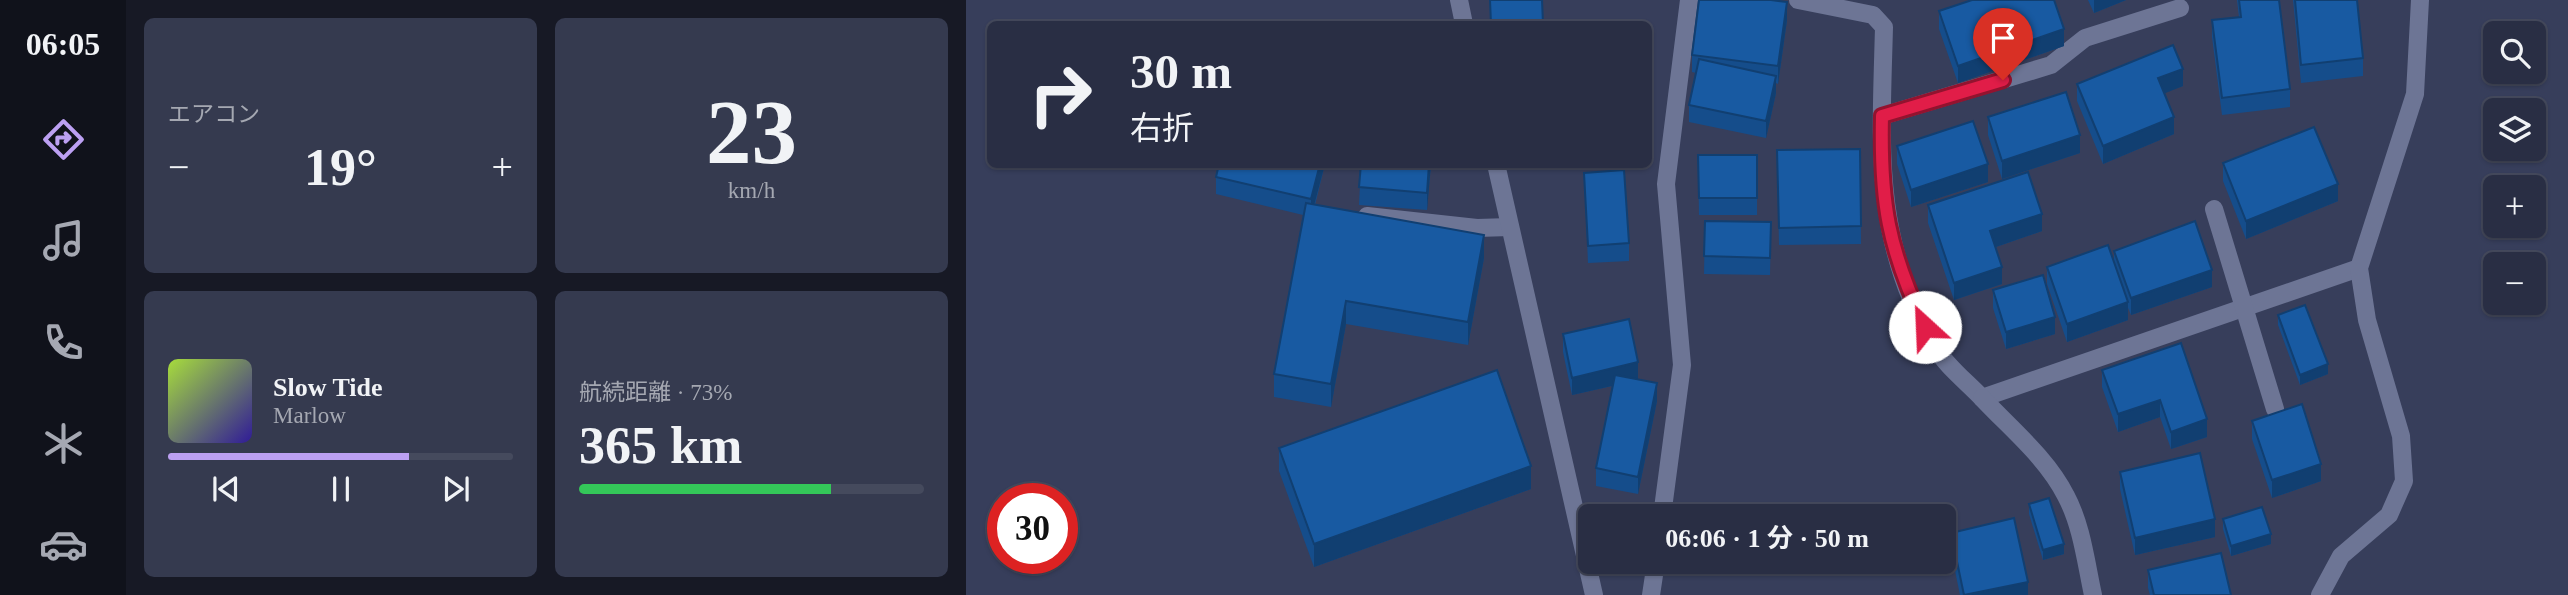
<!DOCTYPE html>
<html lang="ja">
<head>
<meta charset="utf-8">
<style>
	body { margin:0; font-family:"Times New Roman","Noto Sans JP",serif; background:#353a4f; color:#f1f3f6; height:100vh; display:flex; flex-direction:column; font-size:26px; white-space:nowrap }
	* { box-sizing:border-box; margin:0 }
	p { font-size:23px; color:#a5a8b2 }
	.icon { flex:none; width:38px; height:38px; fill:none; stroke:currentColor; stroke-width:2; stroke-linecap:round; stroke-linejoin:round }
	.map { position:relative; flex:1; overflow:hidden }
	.side { display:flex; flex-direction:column; gap:18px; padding:18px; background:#171925; width:840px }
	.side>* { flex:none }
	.hud { position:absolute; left:21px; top:21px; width:665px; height:147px; border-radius:10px; box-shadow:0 2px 5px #0004,0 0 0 2px #454a5d; background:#292e44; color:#f1f3f6; overflow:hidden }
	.fabs { position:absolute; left:1517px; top:21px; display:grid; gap:14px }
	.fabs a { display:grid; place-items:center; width:63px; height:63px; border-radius:10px; background:#292e44; box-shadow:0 2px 5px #0004,0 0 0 2px #454a5d; font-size:35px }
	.speed { position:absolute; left:21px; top:483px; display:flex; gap:14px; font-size:35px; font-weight:700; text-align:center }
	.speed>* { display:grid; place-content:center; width:91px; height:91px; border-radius:50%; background:#292e44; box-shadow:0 2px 5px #0004,0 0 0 2px #454a5d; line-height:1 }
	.speed .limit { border:10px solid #d22; background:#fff; color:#111 }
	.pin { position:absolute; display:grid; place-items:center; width:60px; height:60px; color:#fff; margin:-72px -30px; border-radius:50% 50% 50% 0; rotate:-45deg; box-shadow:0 0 7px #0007 }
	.pin .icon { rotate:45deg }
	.me { position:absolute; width:77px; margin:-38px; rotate:335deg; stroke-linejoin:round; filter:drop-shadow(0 0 5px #0008) }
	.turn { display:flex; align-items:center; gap:24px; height:147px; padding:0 28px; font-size:32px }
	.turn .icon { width:91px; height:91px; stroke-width:2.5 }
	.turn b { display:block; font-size:49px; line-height:60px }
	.big { font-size:52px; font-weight:700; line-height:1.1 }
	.side .tile { flex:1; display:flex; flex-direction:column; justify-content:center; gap:10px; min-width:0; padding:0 24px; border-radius:10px; background:#353a4f }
	.side .dial { align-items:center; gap:0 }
	.dial b { font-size:91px; line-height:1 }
	.song { display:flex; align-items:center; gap:21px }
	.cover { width:84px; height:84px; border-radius:10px; background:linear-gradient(135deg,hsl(80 70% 55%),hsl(250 70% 35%)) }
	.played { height:7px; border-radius:4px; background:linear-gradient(90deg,#bca0f2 70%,#454a5d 70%) }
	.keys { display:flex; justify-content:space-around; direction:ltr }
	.heat { display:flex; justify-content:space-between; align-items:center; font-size:38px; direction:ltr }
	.charge { height:10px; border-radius:5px; background:linear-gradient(90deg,#34c759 73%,#454a5d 0) }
	.side .tiles { flex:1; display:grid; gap:18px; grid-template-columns:repeat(2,1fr) }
	.trip { position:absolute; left:612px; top:504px; width:378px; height:70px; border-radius:10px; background:#292e44; box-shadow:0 2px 5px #0004,0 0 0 2px #454a5d; font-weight:700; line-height:70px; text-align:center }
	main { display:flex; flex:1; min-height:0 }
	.tab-bar { display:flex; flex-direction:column; width:126px; justify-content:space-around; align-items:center; background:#10121b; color:#a5a8b2 }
	.tab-bar .icon { width:49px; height:49px }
	.tab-bar .on { color:#bca0f2 }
	.tab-bar b { font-size:32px; color:#f1f3f6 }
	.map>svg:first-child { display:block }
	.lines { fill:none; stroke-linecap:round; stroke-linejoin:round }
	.minor { stroke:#6d7595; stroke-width:18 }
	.tertiary { stroke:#6d7595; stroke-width:18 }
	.wall { fill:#154d8b }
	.shaded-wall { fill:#113f71 }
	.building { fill:#185aa2; stroke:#113f71; stroke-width:2 }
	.route-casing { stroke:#92132f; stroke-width:18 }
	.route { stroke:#e11d48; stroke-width:12 }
</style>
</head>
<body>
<main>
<nav class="tab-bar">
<b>06:05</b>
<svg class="icon on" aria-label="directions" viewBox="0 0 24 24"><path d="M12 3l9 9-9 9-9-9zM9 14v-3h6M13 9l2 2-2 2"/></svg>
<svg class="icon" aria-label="music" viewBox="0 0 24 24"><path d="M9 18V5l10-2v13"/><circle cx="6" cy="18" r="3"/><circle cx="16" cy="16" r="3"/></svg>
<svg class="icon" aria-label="phone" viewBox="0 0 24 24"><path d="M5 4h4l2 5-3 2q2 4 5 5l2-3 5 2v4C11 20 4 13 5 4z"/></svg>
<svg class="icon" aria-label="climate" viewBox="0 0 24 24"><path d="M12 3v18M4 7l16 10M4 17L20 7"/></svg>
<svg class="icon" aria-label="car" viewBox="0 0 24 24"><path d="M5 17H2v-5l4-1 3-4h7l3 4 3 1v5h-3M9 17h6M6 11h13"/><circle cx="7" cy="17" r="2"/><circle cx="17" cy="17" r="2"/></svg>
</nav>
<section class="side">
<div class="tiles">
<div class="tile"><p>エアコン</p>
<div class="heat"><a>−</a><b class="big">19°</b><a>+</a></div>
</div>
<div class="tile dial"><b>23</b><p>km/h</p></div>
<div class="tile">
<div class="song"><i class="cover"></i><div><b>Slow Tide</b><p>Marlow</p></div></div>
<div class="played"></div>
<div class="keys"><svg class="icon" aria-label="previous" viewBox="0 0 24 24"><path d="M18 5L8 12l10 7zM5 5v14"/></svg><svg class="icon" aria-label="pause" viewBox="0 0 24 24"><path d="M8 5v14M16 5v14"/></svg><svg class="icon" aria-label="next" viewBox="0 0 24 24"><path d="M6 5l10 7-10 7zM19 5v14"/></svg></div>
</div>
<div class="tile"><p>航続距離 · 73%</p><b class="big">365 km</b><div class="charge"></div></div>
</div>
</section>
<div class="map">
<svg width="1602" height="595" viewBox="0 0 1602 595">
	<rect width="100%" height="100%" fill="#373e5b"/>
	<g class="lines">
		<!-- minor -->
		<g class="minor">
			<path d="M832,0L907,15L918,27C915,145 906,240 969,347C980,366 1001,382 1016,398L1393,268"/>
			<path d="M916,116L1085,65L1119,38L1214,8"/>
			<path d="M1248,209L1309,409"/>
			<path d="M401,216L511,228L544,227"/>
			<path d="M1016,398C1045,429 1081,458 1100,496C1116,526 1120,563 1127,595"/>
			<path d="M696,516L716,365L700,184L723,0"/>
			<path d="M685,595L690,562"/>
			<path d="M1354,595L1375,556L1423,515L1438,481L1435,436L1401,320L1393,268L1449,94L1454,0"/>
		</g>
		<!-- tertiary -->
		<g class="tertiary">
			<path d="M493,0L498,24"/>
			<path d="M530,164L628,595"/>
		</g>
	</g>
	<!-- wall -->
	<g class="wall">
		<path d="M1122,0H1160L1128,13Z"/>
		<path d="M1271,0H1313L1324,89V107L1256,115L1246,37V20L1273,17Z"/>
		<path d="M1327,0H1391L1397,58V76L1335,83Z"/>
		<path d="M973,11L1098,46L992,83L973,29Z"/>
		<path d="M821,20L812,84L810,83V93L800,138L723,122V105L730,73L726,72V55Z"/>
		<path d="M1111,84L1217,86L1198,93L1208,134L1137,164L1111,101Z"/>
		<path d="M1022,117L1114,153L1036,179L1022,135Z"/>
		<path d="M931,146L1022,182L945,207L931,164Z"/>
		<path d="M894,149L895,244L813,245L811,150Z"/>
		<path d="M732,155H791V215H733Z"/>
		<path d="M1257,163L1372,201L1280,239L1257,181Z"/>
		<path d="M253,164H359L349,205L518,258L502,345L380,324L365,407L308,397V374L337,215L250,194V177Z"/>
		<path d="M395,164H465L461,210L393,205Z"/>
		<path d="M618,173L663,243V261L622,263Z"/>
		<path d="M962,205L1076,231L1030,247L1036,284L988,300L962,223Z"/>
		<path d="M739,221L805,222L804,275L738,274Z"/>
		<path d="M1148,251L1246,287L1165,315L1162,308V320L1101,342L1081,284V267L1148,261Z"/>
		<path d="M1027,290L1089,334L1040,349L1027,308Z"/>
		<path d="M1312,315L1362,374L1334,385L1312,325Z"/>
		<path d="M597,334L672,380L691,401L672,494L630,486V468L646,386L606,395L597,352Z"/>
		<path d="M1215,343L1241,437L1205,449L1194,417L1152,432L1136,387V370Z"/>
		<path d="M1286,421L1355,481L1306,498L1286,439Z"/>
		<path d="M313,448L565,489L348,567L313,471Z"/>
		<path d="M1154,472L1249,537L1169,555L1154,489Z"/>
		<path d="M1063,504L1098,554L1077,560L1063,514Z"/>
		<path d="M1257,519L1305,544L1265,556L1257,529Z"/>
		<path d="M985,533L1062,595H994L985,551Z"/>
		<path d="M1182,570L1265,595H1184L1182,588Z"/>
	</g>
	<!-- shaded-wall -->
	<g class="shaded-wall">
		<path d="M1128,0H1160L1128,13Z"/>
		<path d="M821,2V20L812,84V66Z"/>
		<path d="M1098,29V46L992,83V66Z"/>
		<path d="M1217,69V86L1192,96V78Z"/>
		<path d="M810,76V93L800,138V121Z"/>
		<path d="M1208,117V134L1137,164V146Z"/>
		<path d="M1114,135V153L1036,179V161Z"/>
		<path d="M354,164H359L345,217V199Z"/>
		<path d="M463,164H465L461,210V193Z"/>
		<path d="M1022,164V182L945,207V190Z"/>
		<path d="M1372,184V201L1280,239V221Z"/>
		<path d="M1076,214V231L1024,249V231Z"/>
		<path d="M518,235V258L502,345V322Z"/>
		<path d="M1036,267V284L988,300V283Z"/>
		<path d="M1246,270V287L1165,315V298Z"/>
		<path d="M380,301V324L365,407V384Z"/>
		<path d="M1162,302V320L1101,342V324Z"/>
		<path d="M1089,317V334L1040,349V332Z"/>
		<path d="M672,362V380L606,395V378Z"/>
		<path d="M1362,364V374L1334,385V375Z"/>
		<path d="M691,383V401L672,494V477Z"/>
		<path d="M1194,400V417L1152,432V414Z"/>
		<path d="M1241,419V437L1205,449V432Z"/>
		<path d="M1355,464V481L1306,498V480Z"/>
		<path d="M565,466V489L348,567V544Z"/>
		<path d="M1249,519V537L1169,555V538Z"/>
		<path d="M1305,534V544L1265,556V546Z"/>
		<path d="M1098,544V554L1077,560V550Z"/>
		<path d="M1062,582V595H1002Z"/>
	</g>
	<!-- building -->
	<g class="building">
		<path d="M524,0H576L577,24H525Z"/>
		<path d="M733,0H805L821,2L812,66L726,55Z"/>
		<path d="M1006,0H1088L1098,29L992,66L973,11Z"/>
		<path d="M1273,0H1313L1324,89L1256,98L1246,20L1275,17Z"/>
		<path d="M1329,0H1391L1397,58L1335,65Z"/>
		<path d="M1207,45L1217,69L1192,78L1208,117L1137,146L1111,84Z"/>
		<path d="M733,59L810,76L800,121L723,105Z"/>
		<path d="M1100,92L1114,135L1036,161L1022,117Z"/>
		<path d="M1007,121L1022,164L945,190L931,146Z"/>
		<path d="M1348,127L1372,184L1280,221L1257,163Z"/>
		<path d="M894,149L895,226L813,228L811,150Z"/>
		<path d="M732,155H791V198H733Z"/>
		<path d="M253,164H354L345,199L250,177Z"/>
		<path d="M395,164H463L461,193L393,187Z"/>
		<path d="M658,170L663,243L622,246L618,173Z"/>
		<path d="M1062,172L1076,214L1024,231L1036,267L988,283L962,205Z"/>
		<path d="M340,203L518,235L502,322L380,301L365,384L308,374Z"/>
		<path d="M739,221L805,222L804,258L738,256Z"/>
		<path d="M1229,221L1246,270L1165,298L1148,251Z"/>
		<path d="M1142,245L1162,302L1101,324L1081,267Z"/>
		<path d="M1077,275L1089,317L1040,332L1027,290Z"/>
		<path d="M1339,305L1362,364L1334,375L1312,315Z"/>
		<path d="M663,319L672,362L606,378L597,334Z"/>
		<path d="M1215,343L1241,419L1205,432L1194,400L1152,414L1136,370Z"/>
		<path d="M531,370L565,466L348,544L313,448Z"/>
		<path d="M649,375L691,383L672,477L630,468Z"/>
		<path d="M1336,404L1355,464L1306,480L1286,421Z"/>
		<path d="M1234,453L1249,519L1169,538L1154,472Z"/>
		<path d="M1083,498L1098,544L1077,550L1063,504Z"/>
		<path d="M1296,507L1305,534L1265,546L1257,519Z"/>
		<path d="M1048,518L1062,582L998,595L985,533Z"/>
		<path d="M1255,553L1265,595H1188L1182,570Z"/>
	</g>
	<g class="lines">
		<defs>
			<path id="route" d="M959,327C922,248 914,202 916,116L1037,80"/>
		</defs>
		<!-- route casing -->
		<use href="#route" class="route-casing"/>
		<!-- route -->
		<use href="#route" class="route"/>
	</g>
</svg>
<div class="fabs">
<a><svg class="icon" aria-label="search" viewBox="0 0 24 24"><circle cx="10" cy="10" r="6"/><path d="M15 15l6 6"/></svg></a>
<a><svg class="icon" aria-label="layers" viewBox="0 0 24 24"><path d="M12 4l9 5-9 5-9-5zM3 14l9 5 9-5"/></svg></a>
<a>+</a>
<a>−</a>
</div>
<div class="speed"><div class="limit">30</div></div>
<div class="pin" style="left:1037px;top:80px;background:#d93025"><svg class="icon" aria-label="arrive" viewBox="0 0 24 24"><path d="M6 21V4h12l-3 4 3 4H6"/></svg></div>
<svg class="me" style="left:959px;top:327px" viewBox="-20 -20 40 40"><circle r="19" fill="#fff"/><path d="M0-13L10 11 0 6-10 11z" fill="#e11d48"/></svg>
<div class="trip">06:06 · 1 分 · 50 m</div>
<div class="hud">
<div class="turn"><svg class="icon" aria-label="right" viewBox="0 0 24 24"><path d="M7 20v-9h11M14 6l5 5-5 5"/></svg><div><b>30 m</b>右折</div></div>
</div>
</div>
</main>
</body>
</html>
